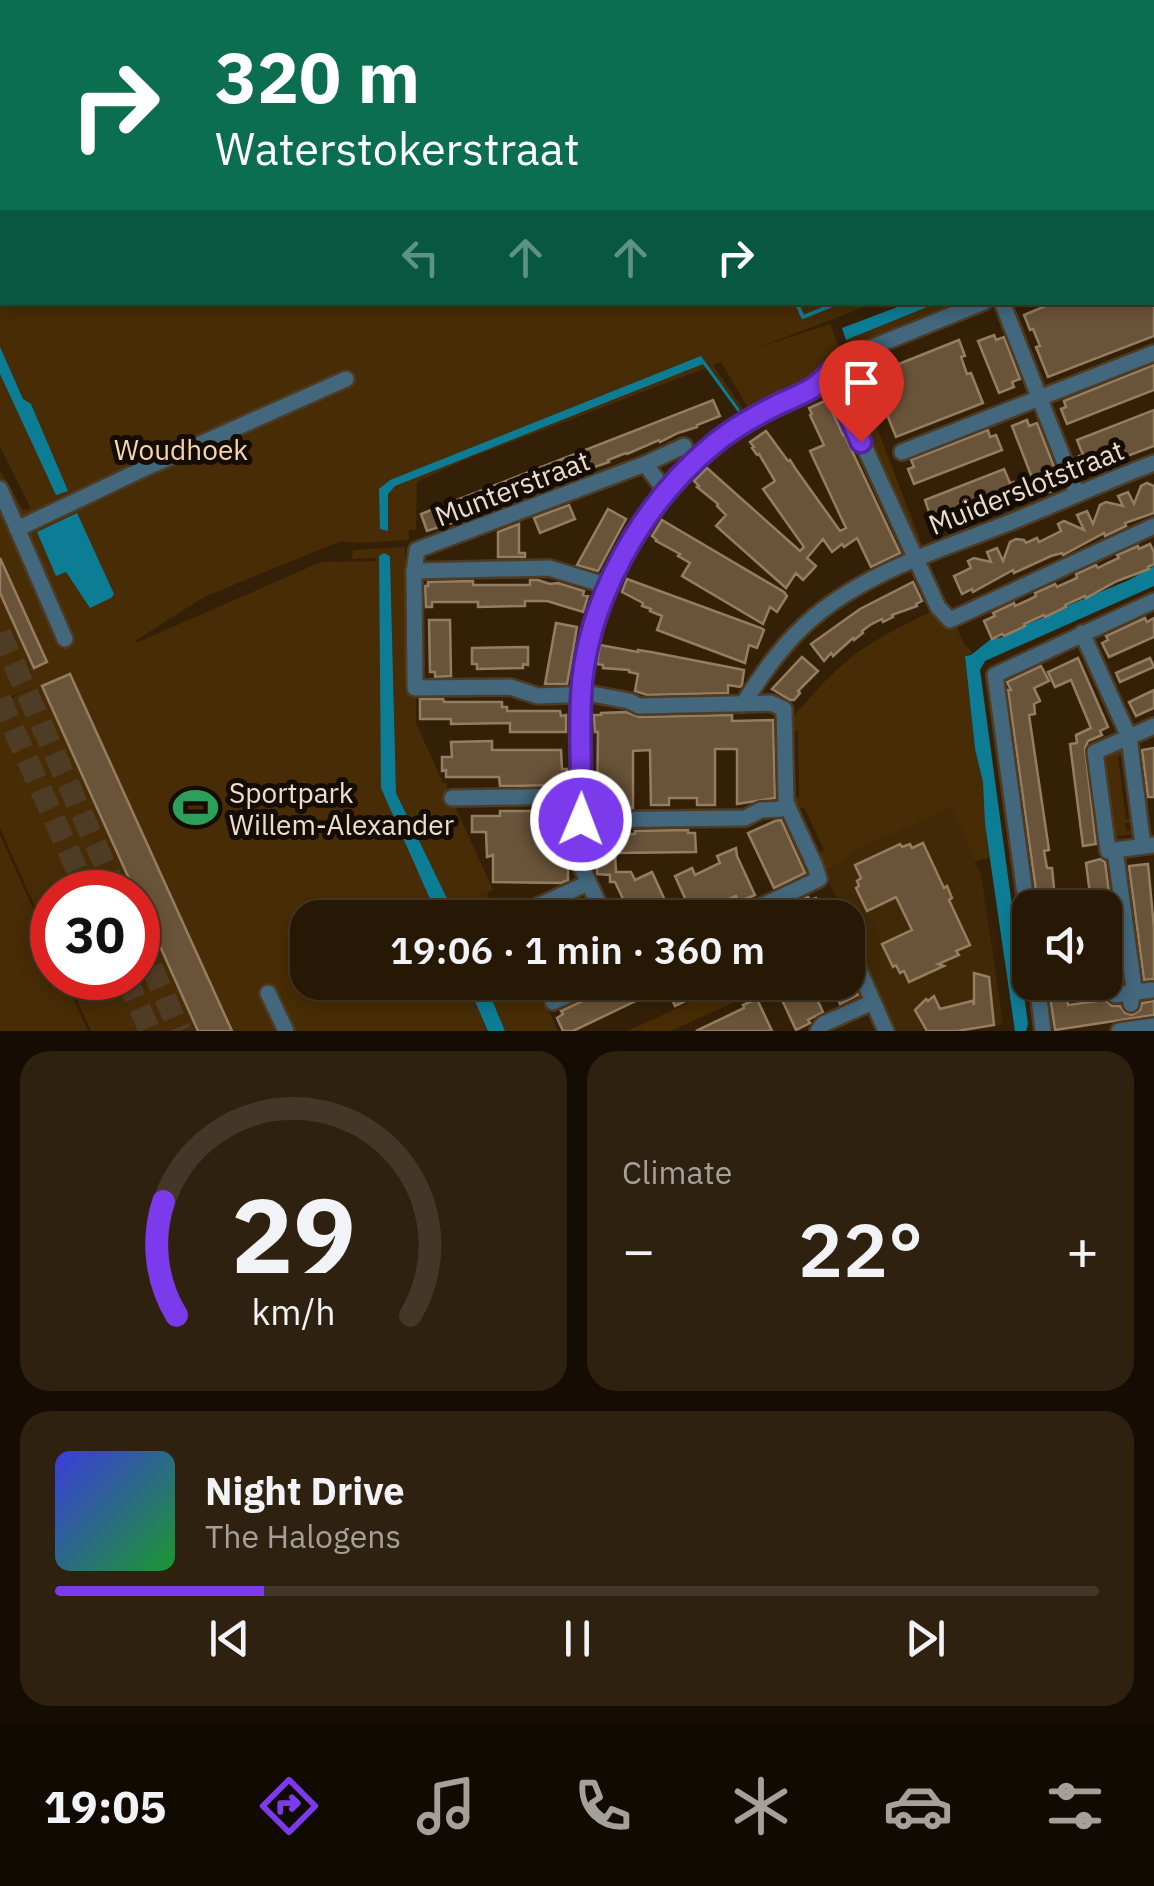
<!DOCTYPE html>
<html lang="en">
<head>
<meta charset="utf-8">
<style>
	body { margin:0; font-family:"IBM Plex Sans",sans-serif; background:#2f210f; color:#f1f3f6; height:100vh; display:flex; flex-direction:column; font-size:38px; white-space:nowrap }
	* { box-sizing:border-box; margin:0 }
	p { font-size:32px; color:#a4a09a }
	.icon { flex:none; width:55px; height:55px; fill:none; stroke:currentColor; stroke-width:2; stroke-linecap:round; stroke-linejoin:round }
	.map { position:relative; height:1031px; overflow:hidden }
	.sheet { display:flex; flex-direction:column; gap:20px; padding:20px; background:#150d03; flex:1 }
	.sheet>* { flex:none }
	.banner { position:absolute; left:0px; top:0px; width:1155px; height:305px; box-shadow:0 5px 15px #0003,0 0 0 2px #433727; background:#0b6e4f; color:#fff; overflow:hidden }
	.controls { position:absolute; left:1012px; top:890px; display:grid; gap:20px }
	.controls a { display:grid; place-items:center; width:110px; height:110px; border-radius:20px; background:#271805; box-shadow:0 5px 15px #0003,0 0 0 2px #433727; font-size:50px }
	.speed { position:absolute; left:30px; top:870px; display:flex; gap:20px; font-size:50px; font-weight:700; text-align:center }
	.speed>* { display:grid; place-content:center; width:130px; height:130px; border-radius:50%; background:#271805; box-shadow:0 5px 15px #0003,0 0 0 2px #433727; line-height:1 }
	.speed .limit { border:15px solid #d22; background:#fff; color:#111 }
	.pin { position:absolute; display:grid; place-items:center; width:85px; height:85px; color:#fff; margin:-102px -42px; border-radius:50% 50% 50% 0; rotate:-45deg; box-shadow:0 0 10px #0007 }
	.pin .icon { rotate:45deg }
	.me { position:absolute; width:110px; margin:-55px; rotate:1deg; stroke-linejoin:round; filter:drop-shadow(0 0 8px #0008) }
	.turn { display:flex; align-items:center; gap:35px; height:210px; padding:0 50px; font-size:45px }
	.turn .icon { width:130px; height:130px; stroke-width:2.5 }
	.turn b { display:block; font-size:70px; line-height:85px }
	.lanes { display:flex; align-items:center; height:95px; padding:0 50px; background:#0003; justify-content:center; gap:50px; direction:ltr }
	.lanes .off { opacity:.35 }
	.big { font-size:75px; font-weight:600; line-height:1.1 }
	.sheet .widget { flex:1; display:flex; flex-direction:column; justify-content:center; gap:15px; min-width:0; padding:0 35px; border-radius:30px; background:#2f210f }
	.sheet .dial { align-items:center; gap:0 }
	.dial svg { height:260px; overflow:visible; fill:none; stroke:#433727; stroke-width:7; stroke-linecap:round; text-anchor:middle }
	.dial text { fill:#f1f3f6; stroke:none }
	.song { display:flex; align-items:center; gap:30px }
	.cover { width:120px; height:120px; border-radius:15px; background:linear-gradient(135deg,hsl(240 70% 55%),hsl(130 70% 35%)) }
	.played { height:10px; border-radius:5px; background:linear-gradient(90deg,#7c3aed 20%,#433727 20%) }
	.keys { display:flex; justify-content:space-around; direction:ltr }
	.heat { display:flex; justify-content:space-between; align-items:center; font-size:55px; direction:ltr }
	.sheet .tiles { flex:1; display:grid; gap:20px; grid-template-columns:1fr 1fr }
	.widget:last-child { grid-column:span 2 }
	.trip { position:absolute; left:290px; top:900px; width:575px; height:100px; border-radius:30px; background:#271805; box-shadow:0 5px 15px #0003,0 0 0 2px #433727; font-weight:600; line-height:100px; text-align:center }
	.tabs { display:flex; height:160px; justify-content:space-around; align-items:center; background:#100a02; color:#a4a09a }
	.tabs .icon { width:70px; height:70px }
	.tabs .on { color:#7c3aed }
	.tabs b { font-size:45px; color:#f1f3f6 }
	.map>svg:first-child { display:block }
	.built { fill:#412907 }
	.green { fill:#472c05; fill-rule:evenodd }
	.water { fill:#0d7d95 }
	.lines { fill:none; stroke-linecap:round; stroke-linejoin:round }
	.stream { stroke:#0d7d95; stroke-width:4 }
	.building { fill:#695339; stroke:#957d62; stroke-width:2.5 }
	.highway-tunnel { stroke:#4f3c25; stroke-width:22; stroke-dasharray:22 11; stroke-linecap:butt }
	.minor-casing { stroke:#4e3b23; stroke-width:20 }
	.minor { stroke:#43677c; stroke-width:15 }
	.route-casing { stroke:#51269a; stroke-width:25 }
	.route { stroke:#7c3aed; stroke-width:18 }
	.labels { text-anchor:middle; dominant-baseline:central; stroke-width:10; stroke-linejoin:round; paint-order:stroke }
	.park-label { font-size:28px; fill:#f5d5b1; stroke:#150c04 }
	.street-label { font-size:28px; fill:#ebded0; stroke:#150c04 }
	.poi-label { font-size:28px; fill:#ebded0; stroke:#150c04; text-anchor:start }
</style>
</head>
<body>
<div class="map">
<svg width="1154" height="1031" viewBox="0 0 1154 1031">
	<rect width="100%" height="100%" fill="#342007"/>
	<!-- built -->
	<path class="built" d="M950,807L981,874L1003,1024L962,1031H897L848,923V918L845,917L824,871L847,860L846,855Z"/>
	<!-- green -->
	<g class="green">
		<path d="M0,0H1154V203L1152,2H2V302L875,303L757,348L830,324L841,352L820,365L807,386L750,411L721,362L713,365L745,412L739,416L740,410L708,367L465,460L417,482L416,530H409V540L358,543L341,541L204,597L135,641L136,643L321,562L377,561L376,558L352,559L353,550L405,547L407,657L404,690L416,694V723L443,783L447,784V805L455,806L493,890L487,893L498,917H456L396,793L390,556L384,553L379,556L383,788L439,917L308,918V982L468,983L489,1031H91L67,978H138V892H52V945L0,828V703L33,688L0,701V470L23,510L31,509L0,447ZM55,524L90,607L37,532Z"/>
		<path d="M937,303H971L850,349L846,340Z"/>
		<path d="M852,376L857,387L864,394L922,545L917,547L882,463L878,464L843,388Z"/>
		<path d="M933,611L939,622L956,625L964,644L973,653L965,656L966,667L975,749L983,782L990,858L975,861L950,808L846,855L848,860L824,871L817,854L824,850L804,807L796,810L790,798L799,797L798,731H789C791,716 800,709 810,698C849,652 880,636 933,611Z"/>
		<path d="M1123,747L1126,756L1118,757L1126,819H1135V822L1125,823L1126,831H1137L1134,834L1118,836V846H1115L1101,763L1105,753Z"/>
		<path d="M0,835L52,951V978H64L88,1031H0Z"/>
		<path d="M485,983H536L558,1031H505Z"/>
		<path d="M733,983H776L671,1031H627Z"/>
	</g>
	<!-- water -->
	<g class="water">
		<path d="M908,303H937L846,340L842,328Z"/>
		<path d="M0,347L23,399L31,404L68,491L56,495L0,374Z"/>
		<path d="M701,356L740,410L738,412L703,364L395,486L388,494V531L380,529L379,489L390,480Z"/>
		<path d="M77,513L114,594L111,598L90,608L66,572L56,576L37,532Z"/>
		<path d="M384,553L390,556L396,793L456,917H438L381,788L379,556Z"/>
		<path d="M1154,566V586L985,661L980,670L1028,1024L1026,1031H1015L991,866L985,823L983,782L975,749L965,656L971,655L991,639L1004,637L1025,625L1067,608V606L1129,580Z"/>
		<path d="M467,983H485L505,1031H488Z"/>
	</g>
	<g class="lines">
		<!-- stream -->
		<g class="stream">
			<path d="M662,0L663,2"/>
			<path d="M811,0L813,2"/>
			<path d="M878,0L879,2"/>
			<path d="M1152,179L1154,178"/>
			<path d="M796,302L803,317L840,302"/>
		</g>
	</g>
	<!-- building -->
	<g class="building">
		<path d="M1055,302H1154V336L1048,377L1036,347L1040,346L1033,329L1030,330L1024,315Z"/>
		<path d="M994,335L996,340L1004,337L1020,379L1012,382L1014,387L999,393L978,341Z"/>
		<path d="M959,340L965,356L961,357L967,374L971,373L983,403L896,437L884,407L888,406L881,388L877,390L871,375Z"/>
		<path d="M1154,365V390L1067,424L1061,409L1066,407L1064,401Z"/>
		<path d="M713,400L720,416L697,425V427L678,433L660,442L659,440L627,454L626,453L608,460L609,462L548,483L549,485L539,489L538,487L520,494L521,496L510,498L479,513L478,511L460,518L461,520L427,531L421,514Z"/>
		<path d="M827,400L843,435L844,434L900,553L871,567L857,538L844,547L842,544L832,552L823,539L807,558L816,566L803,580L796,573L786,588L716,526L726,515L717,506L718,504L697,487L699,486L694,481L707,468L800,551L804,547L763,489L775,481L759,454L757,455L752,448L754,447L750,442L766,431L788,461L790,460L795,468L840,531L846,528L810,451L824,445L810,415L812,414L809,408Z"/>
		<path d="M1154,410V446L1085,472L1079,456L1083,455L1077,440Z"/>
		<path d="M1027,420L1029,426L1037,423L1060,482L1052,485L1055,490L1039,496L1012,426Z"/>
		<path d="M988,430L990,437L996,435L1002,450L914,484L908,469L914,467L911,460Z"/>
		<path d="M1004,469L1010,483L1014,482L1020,497L933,531L927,516L930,515L925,500Z"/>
		<path d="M1147,483L1154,486V513L1125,523L1126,526L1105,536L1104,533L1063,555L1062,553L1051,556L1014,573L1013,570L973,592L972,589L962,594L954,576L971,568L968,561L974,558L991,562L987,552L997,548L1003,561L1010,542L1016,539L1024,540L1026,543L1037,538L1039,542L1061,531L1058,524L1064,521L1084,530L1077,515L1087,511L1093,524L1100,505L1106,502L1123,506L1118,496L1128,492L1134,504L1141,486Z"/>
		<path d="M569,505L575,519L540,533L534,518Z"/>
		<path d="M608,509L626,519L614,541L598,571L577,565Z"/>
		<path d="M662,520L784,592L787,596L777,612L770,607L763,624L682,576L690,563L678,556L680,554L656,541L657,540L652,536Z"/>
		<path d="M519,524V553H525V557H498V532Z"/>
		<path d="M1150,544L1154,552V564L1148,567L1149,569L1117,581L1086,598L1085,596L1065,605L1066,607L1045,617L1044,615L1024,624L1025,626L1004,636L1002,634L992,639L984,621L995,616L993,613L1014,603L1015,606L1026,601L1036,596L1035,593L1055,584L1057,587L1077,578L1076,574L1096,565L1098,568L1108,563L1119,558L1117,555L1138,546L1139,549Z"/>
		<path d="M0,558L47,662L34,668L0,593Z"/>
		<path d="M627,579L761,628L764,630L757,648L749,645L745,663L657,630L662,616L650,611L651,609L642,606L643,603L622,592Z"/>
		<path d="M530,580H538L550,584L558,583L584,591L583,595L588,596L583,612L547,601H525V606L478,607V602H432V607H426L425,586H428V582L473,581V585H530Z"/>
		<path d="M913,582L922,601L916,604L917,606L892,615L893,617L883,622L882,619L870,625L862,631L863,633L854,640L853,638L833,656L831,653L824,661L811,644L860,609Z"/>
		<path d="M1145,618L1147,622L1154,618V637L1109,657L1102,643L1108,640L1106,636Z"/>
		<path d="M429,620H450L451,676L435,677V672H430Z"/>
		<path d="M556,623L577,627L569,673L567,684H545Z"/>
		<path d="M600,645L638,652V650L651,652L744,670L742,685L740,687L728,685V693L647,695L635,691L638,674L629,672V670L603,668V665L597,664Z"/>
		<path d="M528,647V665L523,664V668L477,669V664H472V648Z"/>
		<path d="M802,657L818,671L798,691L800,693L794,700H790L772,689Z"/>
		<path d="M1078,658L1108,727L1100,731L1102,735L1088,741L1085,748L1096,844L1083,846L1070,744L1077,743L1076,735L1091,728L1071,680L1055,687L1048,672Z"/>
		<path d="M1150,658L1154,667L1120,682L1116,673Z"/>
		<path d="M1041,666L1049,681L1034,688L1040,701L1034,704L1035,714L1029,715L1049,850L1044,851L1047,868H1052L1056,908H1039L1038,905L1008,690H1011L1007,682Z"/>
		<path d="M70,674L232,1031H198L138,897V892H135L42,686Z"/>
		<path d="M1154,690V708L1136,716L1129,702Z"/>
		<path d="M420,699H443L444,702H502V707H507V711H560L561,716L566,715V732H510V723L451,724V719H420Z"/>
		<path d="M626,712L639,717L732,715V721L773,720L775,798L737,804V749H715V805H697V798H669V805H651L650,750L633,751V808L597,809L598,732H595L594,715H601V713Z"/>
		<path d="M492,741V750H561L562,769H567V785L500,786L499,777H446V770L442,771V757H452L451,742Z"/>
		<path d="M1154,748V797H1148L1142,750Z"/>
		<path d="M500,811H567L568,826H563V844H557V864L568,863V880L561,883L493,882V855L487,857L486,832H472V816H500Z"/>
		<path d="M781,820L805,873L774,888L748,833L775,821Z"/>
		<path d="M688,830V833H695L696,852L615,853L616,872H631L635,880L652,872L673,918H632L615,882H610V875L597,874V838H594V831H610V834H635V831Z"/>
		<path d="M923,843L944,888L947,886L952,898L949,900L970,945L956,951L959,955L938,964L944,966L909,982L904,971L900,973L896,965L893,967L882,944L912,930L896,897L867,911L856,888L859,886L857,881L861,878L855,865L900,844L902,847L910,844L912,848Z"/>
		<path d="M736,848L737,856L755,895L738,902L736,896L710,907L713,914L705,918H694L675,876L692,868L695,875L720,863L717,856Z"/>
		<path d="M1100,859L1105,862L1111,908H1073L1072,896L1090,894L1086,863Z"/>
		<path d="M1148,864L1154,928V979L1144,980L1129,866Z"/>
		<path d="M808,897L810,900L816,898L824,915L817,918H764Z"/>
		<path d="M1105,908H1111L1122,983L1109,986L1108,976H1105Z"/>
		<path d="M848,972L858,995L840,1004L830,982H848Z"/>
		<path d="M974,973L989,977L994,1025L957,1031H927L915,1010L926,999L928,1001L934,996L940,1009L972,1001L974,1005Z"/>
		<path d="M608,982H633L640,999L573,1031H563L557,1018L563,1014L561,1011L602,992Z"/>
		<path d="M665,982H685L692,998L675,1006Z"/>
		<path d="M792,982H809L823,1012L808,1020L810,1023L796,1030L777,989Z"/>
		<path d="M1065,982L1068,1005L1105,1000L1112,1006H1120L1125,1013L1132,1015L1140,1010L1142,1003L1154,1001V1015L1055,1030L1048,983Z"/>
		<path d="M757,999L772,1031H696L744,1008L743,1005Z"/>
	</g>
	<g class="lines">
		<!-- highway-tunnel -->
		<g class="highway-tunnel">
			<path d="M0,633L117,892"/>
			<path d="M0,699L87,892"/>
			<path d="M138,937L180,1031"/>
			<path d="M126,978L150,1031"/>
		</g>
		<defs>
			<g id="minor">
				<path d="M1152,238L1154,237"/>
				<path d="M1002,302L1077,494"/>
				<path d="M830,372L938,607L950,620L1154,526"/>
				<path d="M684,446L645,464L417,550L414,571L415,688L510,687L538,696L592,694L629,701L639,706L771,703L784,709L786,803L815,866L819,879L737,918"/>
				<path d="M902,452L1154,353"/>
				<path d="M645,464L667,493"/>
				<path d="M0,489L65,639"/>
				<path d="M17,529L139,471L346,379"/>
				<path d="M414,571L549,568L608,586"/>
				<path d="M1082,633L1129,737L1154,726"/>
				<path d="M743,704C764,671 785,641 815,616C869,571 942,549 1006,524C1056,504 1104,482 1154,463"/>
				<path d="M452,798L582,796"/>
				<path d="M581,820L745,818L761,810L781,809L788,806"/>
				<path d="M1108,851L1095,752L1129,737L1143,846"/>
				<path d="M512,918L588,883"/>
				<path d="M605,918L581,866L580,695L588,647L595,619L624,553L667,493L715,443L777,405L818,387L848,357L984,302"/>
				<path d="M1030,931L995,675L1154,601"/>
				<path d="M851,952L886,1031"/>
				<path d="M1037,982L1043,1031"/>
				<path d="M268,993L286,1031"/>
				<path d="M1115,995L1152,990"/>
				<path d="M553,1002L597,982"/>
				<path d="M1131,1004V997L1134,988L1115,850L1154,845"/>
				<path d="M818,1031L823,1024L873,1002"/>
				<path d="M1119,1031L1154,1026"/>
			</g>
		</defs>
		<!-- minor casing -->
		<use href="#minor" class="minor-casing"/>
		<!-- minor -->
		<use href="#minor" class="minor"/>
	</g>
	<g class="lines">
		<defs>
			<path id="route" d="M581,820C582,779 579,737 581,697C585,603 642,503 714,444C733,428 757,415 779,404C801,394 814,391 830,372L861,442"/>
		</defs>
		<!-- route casing -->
		<use href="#route" class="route-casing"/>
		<!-- route -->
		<use href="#route" class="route"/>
	</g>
	<!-- icons -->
	<defs>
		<symbol id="stadium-bare" viewBox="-9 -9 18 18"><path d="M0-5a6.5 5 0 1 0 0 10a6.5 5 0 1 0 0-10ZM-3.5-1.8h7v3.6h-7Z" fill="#2e9e5b" stroke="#150c04" stroke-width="2.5" paint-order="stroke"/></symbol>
	</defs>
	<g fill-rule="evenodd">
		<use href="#stadium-bare" x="164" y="776" width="63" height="63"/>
	</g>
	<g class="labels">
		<!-- park labels -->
		<g class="park-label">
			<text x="181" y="449">Woudhoek</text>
		</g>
		<!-- street labels -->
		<g class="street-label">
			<text transform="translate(1026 487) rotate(-22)">Muiderslotstraat</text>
			<text transform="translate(512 488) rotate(-21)">Munterstraat</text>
		</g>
		<!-- poi labels -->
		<g class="poi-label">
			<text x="229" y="792">Sportpark<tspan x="229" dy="32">Willem-Alexander</tspan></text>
		</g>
	</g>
</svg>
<div class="controls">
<a><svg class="icon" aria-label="sound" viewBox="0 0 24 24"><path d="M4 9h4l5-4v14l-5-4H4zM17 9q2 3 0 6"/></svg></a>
</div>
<div class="speed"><div class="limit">30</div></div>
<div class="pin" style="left:861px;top:442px;background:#d93025"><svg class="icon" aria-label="arrive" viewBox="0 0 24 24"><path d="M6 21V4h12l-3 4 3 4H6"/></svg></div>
<svg class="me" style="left:581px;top:820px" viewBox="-20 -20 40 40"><circle r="17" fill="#7c3aed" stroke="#fff" stroke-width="3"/><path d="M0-11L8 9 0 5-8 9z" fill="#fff"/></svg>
<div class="trip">19:06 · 1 min · 360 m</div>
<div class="banner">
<div class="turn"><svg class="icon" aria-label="right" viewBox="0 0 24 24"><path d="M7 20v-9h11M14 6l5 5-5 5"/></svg><div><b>320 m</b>Waterstokerstraat</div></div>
<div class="lanes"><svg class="icon off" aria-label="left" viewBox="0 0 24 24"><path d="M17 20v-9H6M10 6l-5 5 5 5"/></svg><svg class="icon off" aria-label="ahead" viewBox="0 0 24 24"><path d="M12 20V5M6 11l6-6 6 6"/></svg><svg class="icon off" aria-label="ahead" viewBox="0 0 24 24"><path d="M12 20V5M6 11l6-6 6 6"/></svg><svg class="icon" aria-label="right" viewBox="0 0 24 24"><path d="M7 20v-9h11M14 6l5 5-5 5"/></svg></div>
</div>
</div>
<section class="sheet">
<div class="tiles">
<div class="widget dial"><svg viewBox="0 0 100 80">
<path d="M14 69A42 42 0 1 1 86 69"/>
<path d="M14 69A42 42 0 0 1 10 34" stroke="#7c3aed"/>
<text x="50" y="56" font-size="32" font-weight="700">29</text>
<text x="50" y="72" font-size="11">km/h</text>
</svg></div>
<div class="widget"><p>Climate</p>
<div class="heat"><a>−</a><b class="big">22°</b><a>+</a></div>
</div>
<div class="widget">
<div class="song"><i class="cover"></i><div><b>Night Drive</b><p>The Halogens</p></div></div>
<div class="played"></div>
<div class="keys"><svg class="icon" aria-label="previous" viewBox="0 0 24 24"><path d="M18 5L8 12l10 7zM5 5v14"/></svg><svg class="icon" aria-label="pause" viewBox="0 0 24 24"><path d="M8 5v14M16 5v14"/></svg><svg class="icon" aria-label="next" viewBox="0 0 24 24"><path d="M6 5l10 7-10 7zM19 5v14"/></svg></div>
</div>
</div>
</section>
<nav class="tabs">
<b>19:05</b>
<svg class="icon on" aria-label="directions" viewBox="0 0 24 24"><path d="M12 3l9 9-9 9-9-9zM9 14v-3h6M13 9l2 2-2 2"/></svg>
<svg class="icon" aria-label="music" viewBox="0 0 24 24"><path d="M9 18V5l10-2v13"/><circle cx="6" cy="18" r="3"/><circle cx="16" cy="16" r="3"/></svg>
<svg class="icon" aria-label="phone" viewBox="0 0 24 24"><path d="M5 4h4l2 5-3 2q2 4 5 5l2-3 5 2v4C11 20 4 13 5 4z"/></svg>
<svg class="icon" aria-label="climate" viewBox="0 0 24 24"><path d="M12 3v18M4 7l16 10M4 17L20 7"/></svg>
<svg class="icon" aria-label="car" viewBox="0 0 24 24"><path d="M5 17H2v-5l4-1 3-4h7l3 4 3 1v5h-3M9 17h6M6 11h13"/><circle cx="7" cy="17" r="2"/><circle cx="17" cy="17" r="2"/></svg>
<svg class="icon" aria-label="filters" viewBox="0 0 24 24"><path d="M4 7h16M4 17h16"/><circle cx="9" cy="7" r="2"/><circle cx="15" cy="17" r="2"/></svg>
</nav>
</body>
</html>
